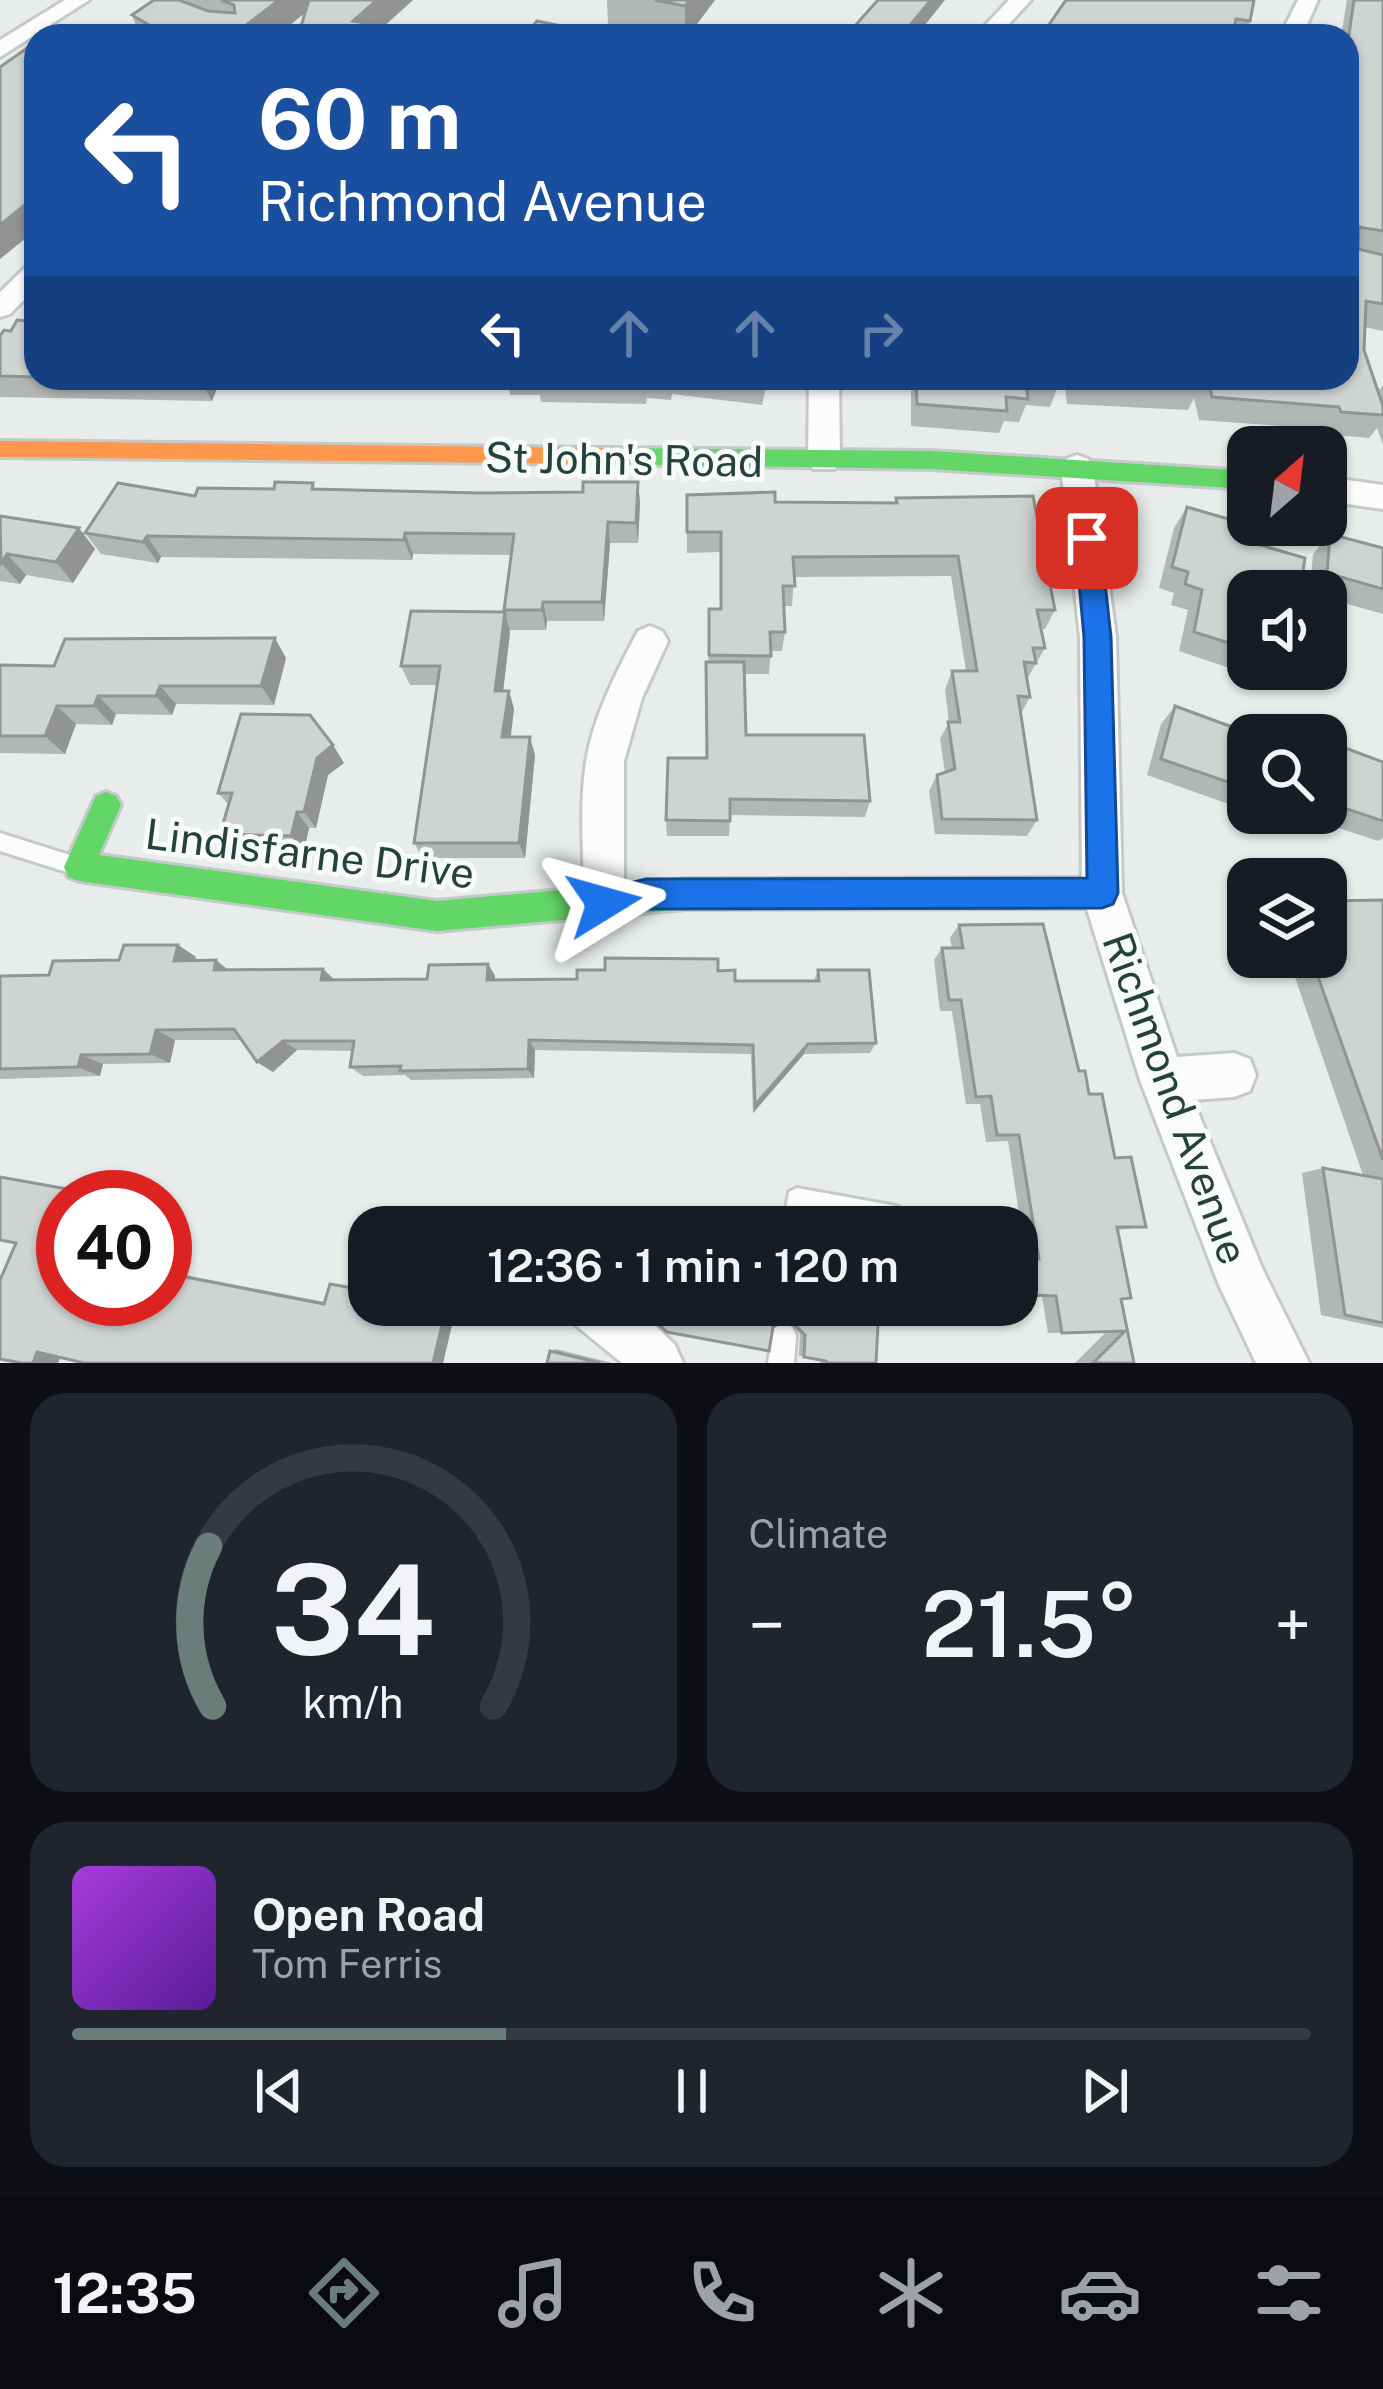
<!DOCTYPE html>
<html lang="en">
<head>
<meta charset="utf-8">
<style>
	body { margin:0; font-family:"Public Sans",sans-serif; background:#20242c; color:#f1f3f6; height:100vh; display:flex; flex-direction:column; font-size:45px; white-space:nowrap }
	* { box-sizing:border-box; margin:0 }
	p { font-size:39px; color:#9ea1a6 }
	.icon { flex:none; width:66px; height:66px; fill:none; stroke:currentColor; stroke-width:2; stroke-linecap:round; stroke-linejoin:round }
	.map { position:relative; height:1363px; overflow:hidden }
	.panel { display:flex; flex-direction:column; gap:30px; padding:30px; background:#0d0f14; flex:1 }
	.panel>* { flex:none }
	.top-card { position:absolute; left:24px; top:24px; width:1335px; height:366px; border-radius:36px; box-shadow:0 3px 9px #0004; background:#1a4fa0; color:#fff; overflow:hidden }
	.needle { width:78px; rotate:28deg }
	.fabs { position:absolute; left:1227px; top:426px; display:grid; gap:24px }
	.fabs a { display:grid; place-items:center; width:120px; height:120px; border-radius:24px; background:#171b24; box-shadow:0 3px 9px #0004; font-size:60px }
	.speed { position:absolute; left:36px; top:1170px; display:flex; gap:24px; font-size:60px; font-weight:700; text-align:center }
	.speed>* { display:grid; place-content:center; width:156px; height:156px; border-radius:50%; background:#171b24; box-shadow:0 3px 9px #0004; line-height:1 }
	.speed .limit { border:18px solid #d22; background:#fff; color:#111 }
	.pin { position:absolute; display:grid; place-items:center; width:102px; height:102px; color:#fff; margin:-51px; border-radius:24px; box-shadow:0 6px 18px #0006 }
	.me { position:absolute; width:132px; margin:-66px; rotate:82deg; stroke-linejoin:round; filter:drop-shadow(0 0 9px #0008) }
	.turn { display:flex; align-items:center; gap:42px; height:252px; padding:0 36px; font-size:54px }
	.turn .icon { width:156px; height:156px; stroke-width:2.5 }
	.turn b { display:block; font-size:84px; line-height:102px }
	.lanes { display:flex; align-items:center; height:114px; padding:0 36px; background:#0003; justify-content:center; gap:60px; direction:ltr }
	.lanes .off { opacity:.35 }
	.big { font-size:90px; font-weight:600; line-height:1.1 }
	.panel .card { flex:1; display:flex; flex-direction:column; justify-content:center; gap:18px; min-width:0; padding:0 42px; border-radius:36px; background:#20242c }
	.panel .dial { align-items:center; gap:0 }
	.dial svg { height:312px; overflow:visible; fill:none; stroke:#363941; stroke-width:7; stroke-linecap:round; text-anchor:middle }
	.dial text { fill:#f1f3f6; stroke:none }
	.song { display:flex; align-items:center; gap:36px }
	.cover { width:144px; height:144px; border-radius:18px; background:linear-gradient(135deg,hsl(280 70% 55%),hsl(270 70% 35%)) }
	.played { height:12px; border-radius:6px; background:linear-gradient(90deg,#697e78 35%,#363941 35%) }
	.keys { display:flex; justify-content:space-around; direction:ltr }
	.heat { display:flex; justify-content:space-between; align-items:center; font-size:66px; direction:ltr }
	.panel .tiles { flex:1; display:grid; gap:30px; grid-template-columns:1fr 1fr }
	.card:last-child { grid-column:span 2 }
	.trip { position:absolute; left:348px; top:1206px; width:690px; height:120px; border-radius:36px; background:#171b24; box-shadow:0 3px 9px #0004; font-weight:600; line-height:120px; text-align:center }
	.tab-bar { display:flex; height:192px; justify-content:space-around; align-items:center; background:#090b0e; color:#9ea1a6 }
	.tab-bar .icon { width:84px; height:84px }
	.tab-bar .active { color:#697e78 }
	.tab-bar b { font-size:54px; color:#f1f3f6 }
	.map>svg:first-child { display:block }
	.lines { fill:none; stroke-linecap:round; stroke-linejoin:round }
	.lane-casing { stroke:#c5cac8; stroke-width:6 }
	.street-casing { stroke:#c5cac8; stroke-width:6 }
	.fast-casing { stroke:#c3cbc8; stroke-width:6 }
	.slow-casing { stroke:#c3cbc8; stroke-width:6 }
	.lane { fill:#fcfcfc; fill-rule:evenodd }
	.street { fill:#fcfcfc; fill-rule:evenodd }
	.fast { fill:#63d668; fill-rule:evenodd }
	.slow { fill:#ff974d; fill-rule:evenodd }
	.wall { fill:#b2b6b5 }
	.shaded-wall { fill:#919493 }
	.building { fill:#cfd4d2; stroke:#919493; stroke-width:3 }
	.route { fill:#1a73e8; stroke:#114b97; stroke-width:3 }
	.labels { text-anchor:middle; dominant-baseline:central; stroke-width:10; stroke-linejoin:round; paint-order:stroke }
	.street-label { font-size:42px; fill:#24423a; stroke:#f7fbf9 }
</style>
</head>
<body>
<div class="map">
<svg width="1383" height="1363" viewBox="0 0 1383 1363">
	<rect width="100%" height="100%" fill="#e8edeb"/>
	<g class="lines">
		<defs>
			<g id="lane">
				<path d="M33,26L69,34L70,36H50L29,31L28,29Z"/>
				<path d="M0,833L76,857L83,859L86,866L83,873L76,875L0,851Z"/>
				<path d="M797,1188L896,1206L904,1210L908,1218L903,1227H880L808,1214L807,1227H783L789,1192Z"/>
				<path d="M783,1323L792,1327L796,1336L794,1363H768L774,1327Z"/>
			</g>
			<g id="street">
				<path d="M65,0H89L0,57V40Z"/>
				<path d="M1009,0H1031L998,36H975Z"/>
				<path d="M1298,0H1318L1302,36H1280Z"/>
				<path d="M36,264V288L10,314L0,317V292L26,267Z"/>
				<path d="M809,378H839L840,461L835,469H813L808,461Z"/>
				<path d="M1077,455L1088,459L1093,467L1116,637L1122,893L1177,1057L1234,1053L1250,1059L1256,1075L1250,1091L1234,1097L1193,1100L1262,1268L1309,1363H1256L1219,1285L1140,1080L1082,893L1080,637L1061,467L1066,459Z"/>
				<path d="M1326,477L1383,485V509L1326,501Z"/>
				<path d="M650,626L662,631L668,641L642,698L624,761V903L618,917L604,923L590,917L584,903C584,857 579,807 586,762C593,717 617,671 638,631Z"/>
				<path d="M566,1305H634L675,1345L683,1363H622L573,1323Z"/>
			</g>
			<g id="fast">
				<path d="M603,448L931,451L1248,471V489L931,469L603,464L591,456Z"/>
				<path d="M106,792L116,796L121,805L99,855L437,901L686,879L697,884L701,894L697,904L686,909L437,931L79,881L68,877L64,867L96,796Z"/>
			</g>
			<g id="slow">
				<path d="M0,441L603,448L615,456L603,464L0,457Z"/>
				<path d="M1102,878L1113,883L1117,893L1113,903L1102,908L686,909L675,904L671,894L675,884L686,879Z"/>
			</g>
		</defs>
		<!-- lane casing -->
		<use href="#lane" class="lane-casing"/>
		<!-- street casing -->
		<use href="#street" class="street-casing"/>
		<!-- fast casing -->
		<use href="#fast" class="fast-casing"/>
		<!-- slow casing -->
		<use href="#slow" class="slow-casing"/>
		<!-- lane -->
		<use href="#lane" class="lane"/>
		<!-- street -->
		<use href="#street" class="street"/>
		<!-- fast -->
		<use href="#fast" class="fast"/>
		<!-- slow -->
		<use href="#slow" class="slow"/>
	</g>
	<!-- wall -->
	<g class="wall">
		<path d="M185,0H413L384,26L305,13L276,36H140L132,15L186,3Z"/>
		<path d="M607,0H715L688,36H669L608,24Z"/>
		<path d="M1066,0L1250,21L1244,36H1028L1046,29Z"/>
		<path d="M1347,0H1383V331L1365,327L1364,350L1378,392L1383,385V445L1377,428L1369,438L1325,434L1323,429L1199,420L1194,398L1188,410L1067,404L1064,378H1347V36H1341Z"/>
		<path d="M36,307V378H221L212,401L0,397V336L28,321Z"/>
		<path d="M241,378H768L762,405L672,394L671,400L647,398L646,404L541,402L540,395H510L509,387L244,384Z"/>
		<path d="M911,378H1058L1059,384L1050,407L1026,405L1019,422L1004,421L999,433L911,426Z"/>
		<path d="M638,482L640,503L638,543H610L604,621H547L546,630H509L504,610L511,555L413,554L412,560L161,557L158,563L101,554L85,533L195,496L274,489L313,483L316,490L480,493L583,492Z"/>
		<path d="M687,495L775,502L895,503L896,498L1055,610L1045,629H1041L1045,648L1027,679L1030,697L1021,714L1037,820L1027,836L935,834L929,791L937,775L945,772L940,739L949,722L945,690L952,671H966L951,576L794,577L792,606H784L785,632L782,651H771L769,674H745L746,735L870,801L865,817L730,815L729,836H667L666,820L707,758L709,609H720V552L687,553Z"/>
		<path d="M1187,507L1246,541L1248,669H1255L1250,675L1179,651L1188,610L1171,605L1174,593L1159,588L1174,528Z"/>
		<path d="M0,516L95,549L73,583L26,575L20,584L0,581Z"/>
		<path d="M1330,534L1383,548V614L1326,598V591H1310L1313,554Z"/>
		<path d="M510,632L503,691H509L514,709L511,737L535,755L525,858H423L414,843L437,685H410L401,666Z"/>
		<path d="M286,658L274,705L176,704L172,715L116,714L112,725L76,724L65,754L0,753V665L54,666Z"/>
		<path d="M1175,706L1253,735L1261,727L1281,735H1248V811L1147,775L1161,724Z"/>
		<path d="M1340,746L1383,762V838L1378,841L1293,813H1326V752L1331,754Z"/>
		<path d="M344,763L328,775L316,828H309L304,851L235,850L220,834L228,804L218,793Z"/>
		<path d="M1383,900V1328L1321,1315L1302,1173L1323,1168L1363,1175L1288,957H1326Z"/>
		<path d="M959,925L1079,1071L1146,1227L1118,1230L1121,1299L1134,1363H1075L1106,1332L1048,1333L1042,1297L1020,1296L1017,1261L1026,1259L1008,1141L986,1142L980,1104H966L952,1011H940L934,960L942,948H952L950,938Z"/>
		<path d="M178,945L196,957L195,961L229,970L334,980L427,979L488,964L495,976V980L577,979L718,971L735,981H814L818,970L876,1043L870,1053L804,1054L753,1113L751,1054L535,1050L534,1078L411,1080L405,1075L363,1076L350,1067L353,1051L297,1050L273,1072L257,1062L241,1040H175L170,1063L103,1064L100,1076L0,1079V976L49,975L119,960Z"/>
		<path d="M165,1271L325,1302L330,1284L344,1285L369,1290V1305H417L455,1312L443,1363H84L63,1299H165Z"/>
		<path d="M879,1305L876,1363H820V1360L799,1356L800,1334L786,1320L667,1332Z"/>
		<path d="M556,1349L612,1363H547L550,1351Z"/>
	</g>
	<!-- shaded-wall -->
	<g class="shaded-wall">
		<path d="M279,0H321L276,36H232Z"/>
		<path d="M377,0H413L373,36L353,21Z"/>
		<path d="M690,0H715L688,36H685V6Z"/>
		<path d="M931,0H945L916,36H901Z"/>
		<path d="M36,196V230L0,259V225Z"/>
		<path d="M201,378H221L212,401L200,380Z"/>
		<path d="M638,482L640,503L638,543L636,523Z"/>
		<path d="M608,522L610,543L604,621L602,602Z"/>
		<path d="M79,528L95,549L73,583L56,562Z"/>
		<path d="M405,533L413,554L412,560L404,540Z"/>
		<path d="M147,536L161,557L158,563L143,542Z"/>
		<path d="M7,554L26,575L20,584L1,563Z"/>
		<path d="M543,602L547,621L546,630L542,610Z"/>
		<path d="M505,612L510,632L501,709L495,691Z"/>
		<path d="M275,638L286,658L274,705L261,686Z"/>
		<path d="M160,686L176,704L172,715L156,696Z"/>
		<path d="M509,691L514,709L508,755L502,737Z"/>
		<path d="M98,696L116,714L112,725L94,706Z"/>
		<path d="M57,706L76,724L65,754L45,736Z"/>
		<path d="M530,737L535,755L525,858L519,843Z"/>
		<path d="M333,745L344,763L328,775L316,828L304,812L317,758Z"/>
		<path d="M297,812L309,828L304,851L291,836Z"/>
		<path d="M178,945L196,957L191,973L174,961Z"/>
		<path d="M216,960L232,973L214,970Z"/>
		<path d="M488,964L495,976L494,992L487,980Z"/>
		<path d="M323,969L336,981L321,980Z"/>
		<path d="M156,1030L175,1040L170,1063L150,1054Z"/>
		<path d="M529,1040L535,1050L534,1078L528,1069Z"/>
		<path d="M283,1041L297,1050L273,1072L257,1062Z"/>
		<path d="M808,1044L804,1054L753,1113L755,1105Z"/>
		<path d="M81,1055L103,1064L100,1076L78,1067Z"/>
		<path d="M445,1312H455L443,1363H433Z"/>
		<path d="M63,1351L58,1363H33L37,1352Z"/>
	</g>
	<!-- building -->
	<g class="building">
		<path d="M154,0H179L208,11L235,13L234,5L221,0H279L232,36H168L132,15Z"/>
		<path d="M309,0H377L353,21L449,36H298Z"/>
		<path d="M655,0H690L685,6Z"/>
		<path d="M878,0H931L901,36H841L853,28Z"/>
		<path d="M1066,0H1254L1250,21L1236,19L1232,36H1028L1036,26L1046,29Z"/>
		<path d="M1354,0H1383V231L1359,227L1358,249L1383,255V304L1366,301L1364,350L1383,406V415L1341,412L1339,407L1212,397L1208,378H1347V48Z"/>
		<path d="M537,21L576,29L570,36H525Z"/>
		<path d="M33,44L36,45V196L0,225V67Z"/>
		<path d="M36,307V377L0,376V336L4,330L11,331L17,320L28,321Z"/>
		<path d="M102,378H201L200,380Z"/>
		<path d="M538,378H645V382L538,380Z"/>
		<path d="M720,378H765L764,384Z"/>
		<path d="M916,378H1058L1059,384L1026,382L1028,399L1006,397L1007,411L917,404Z"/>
		<path d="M1076,378H1198L1200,387L1077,382Z"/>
		<path d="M275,482L313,483L312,489L480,493L583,492V482H638L636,523L608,522L602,602H543L542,610H504L514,534L405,533L404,540L147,536L143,542L85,533L118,483L195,496L198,488L274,489Z"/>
		<path d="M775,492V502L897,503L896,498L1033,496L1055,610H1037L1045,648H1033L1036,663L1024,662L1030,697L1018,696L1037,820L942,819L937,775L955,769L948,722H960L952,671H977L958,556L793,557L795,586H783L785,632H770L771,656L709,655V609H721V532H687V495Z"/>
		<path d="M1187,507L1249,525L1246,541L1305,558L1300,591H1248V649L1194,632L1202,590L1185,584L1188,572L1172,567Z"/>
		<path d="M0,516L79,528L56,562L7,554L1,563Z"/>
		<path d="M1330,534L1383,548V589L1327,573Z"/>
		<path d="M411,611L505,612L495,691H509L502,737H530L519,843H414L440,666H401Z"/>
		<path d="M275,638L261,686H160L156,696H98L94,706H57L45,736H0V665L54,666L65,639Z"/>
		<path d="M706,662H744L746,735H864L870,801L730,799V821L666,820L668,758H707Z"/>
		<path d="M1175,706L1254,735H1248V789L1161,759Z"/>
		<path d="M241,714L310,715L333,745L317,758L304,812H297L291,836L220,834L232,793H218Z"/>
		<path d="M1261,727L1281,735H1259Z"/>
		<path d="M1340,746L1383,762V821L1326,802V752L1339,756Z"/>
		<path d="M1383,900V1160L1311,957H1326V901Z"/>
		<path d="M1043,924L1079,1071H1085L1089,1094H1102L1115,1158L1131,1157L1146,1227H1117L1131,1298L1121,1299L1134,1363H1093L1125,1331L1062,1333L1056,1296L1033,1295L1027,1259H1039L1019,1135H997L991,1096L976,1097L961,1000H949L942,948H963L959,925Z"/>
		<path d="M124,945H178L174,961L216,960L214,970L323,969L321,980L427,979L429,965L488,964L487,980L577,979V970H605V958L718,959V971L735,970V981H819L818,970H869L876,1043L808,1044L755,1105L753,1045L529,1040L528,1069L400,1071L401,1066L350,1067L354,1041H283L257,1062L234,1029L156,1030L150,1054L81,1055L78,1067L0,1069V976L49,975L53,961L119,960Z"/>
		<path d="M1323,1168L1383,1179V1323L1345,1315Z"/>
		<path d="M0,1177L112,1197H63V1299H165V1273L324,1304L330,1284L369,1291V1305H406L445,1312L433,1363H84L37,1352L33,1363H21L0,1359V1280L16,1243L0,1240Z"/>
		<path d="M648,1305H879L876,1363H826V1361L804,1357L805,1335L789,1319L773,1327L769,1351L667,1332L647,1313Z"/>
		<path d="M550,1351L600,1363H547Z"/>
	</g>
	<!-- route -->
	<path class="route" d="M1087,528L1100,538L1111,637L1118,893L1113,904L1102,908L646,909L604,918L593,913L588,903L593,892L646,879L1087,878L1084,637L1075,538Z"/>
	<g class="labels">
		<!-- street labels -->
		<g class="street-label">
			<text transform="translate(624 459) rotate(1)">St John's Road</text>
			<text transform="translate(310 853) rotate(7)">Lindisfarne Drive</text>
			<text transform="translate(1176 1098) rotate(70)">Richmond Avenue</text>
		</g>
	</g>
</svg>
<div class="fabs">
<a><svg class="needle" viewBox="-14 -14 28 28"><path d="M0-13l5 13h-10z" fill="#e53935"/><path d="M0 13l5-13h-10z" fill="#9ea1a6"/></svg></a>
<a><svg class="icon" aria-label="sound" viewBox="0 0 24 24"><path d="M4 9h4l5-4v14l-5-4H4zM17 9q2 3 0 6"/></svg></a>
<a><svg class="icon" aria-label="search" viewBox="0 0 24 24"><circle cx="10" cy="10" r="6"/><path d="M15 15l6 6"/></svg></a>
<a><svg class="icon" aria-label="layers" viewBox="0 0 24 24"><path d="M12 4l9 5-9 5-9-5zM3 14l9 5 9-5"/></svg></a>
</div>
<div class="speed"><div class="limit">40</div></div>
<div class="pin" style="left:1087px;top:538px;background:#d93025"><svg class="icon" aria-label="arrive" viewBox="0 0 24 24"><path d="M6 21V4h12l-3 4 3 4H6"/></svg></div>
<svg class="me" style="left:604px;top:903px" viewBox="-20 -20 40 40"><path d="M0-17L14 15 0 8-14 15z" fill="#1a73e8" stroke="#fff" stroke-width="4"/></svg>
<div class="trip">12:36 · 1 min · 120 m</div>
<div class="top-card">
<div class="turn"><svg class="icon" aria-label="left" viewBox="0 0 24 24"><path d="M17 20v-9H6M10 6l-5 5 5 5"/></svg><div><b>60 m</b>Richmond Avenue</div></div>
<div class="lanes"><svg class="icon" aria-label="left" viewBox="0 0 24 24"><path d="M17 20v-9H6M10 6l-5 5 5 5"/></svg><svg class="icon off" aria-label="ahead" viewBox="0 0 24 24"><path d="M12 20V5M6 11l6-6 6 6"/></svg><svg class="icon off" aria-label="ahead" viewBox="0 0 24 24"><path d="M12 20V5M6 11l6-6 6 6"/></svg><svg class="icon off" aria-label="right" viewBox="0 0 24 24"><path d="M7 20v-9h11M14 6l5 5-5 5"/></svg></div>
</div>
</div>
<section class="panel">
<div class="tiles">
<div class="card dial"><svg viewBox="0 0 100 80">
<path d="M14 69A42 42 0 1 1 86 69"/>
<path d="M14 69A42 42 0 0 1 13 28" stroke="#697e78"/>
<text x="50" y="56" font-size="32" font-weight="700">34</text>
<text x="50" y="72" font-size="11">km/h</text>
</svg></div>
<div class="card"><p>Climate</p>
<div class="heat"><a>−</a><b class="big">21.5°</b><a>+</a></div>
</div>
<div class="card">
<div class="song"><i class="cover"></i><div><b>Open Road</b><p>Tom Ferris</p></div></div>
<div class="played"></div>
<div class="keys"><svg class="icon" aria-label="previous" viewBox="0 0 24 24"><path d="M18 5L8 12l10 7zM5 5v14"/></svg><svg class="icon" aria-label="pause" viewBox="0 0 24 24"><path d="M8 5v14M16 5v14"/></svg><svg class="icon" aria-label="next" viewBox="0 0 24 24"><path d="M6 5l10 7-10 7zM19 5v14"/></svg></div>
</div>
</div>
</section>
<nav class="tab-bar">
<b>12:35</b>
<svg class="icon active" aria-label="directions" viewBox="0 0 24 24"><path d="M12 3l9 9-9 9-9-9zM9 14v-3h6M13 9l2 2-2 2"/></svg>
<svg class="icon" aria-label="music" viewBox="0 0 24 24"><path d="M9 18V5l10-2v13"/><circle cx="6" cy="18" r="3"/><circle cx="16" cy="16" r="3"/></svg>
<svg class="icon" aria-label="phone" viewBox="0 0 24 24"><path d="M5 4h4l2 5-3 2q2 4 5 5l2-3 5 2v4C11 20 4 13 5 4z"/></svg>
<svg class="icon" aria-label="climate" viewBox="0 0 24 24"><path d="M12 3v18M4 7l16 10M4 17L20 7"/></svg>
<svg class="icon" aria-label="car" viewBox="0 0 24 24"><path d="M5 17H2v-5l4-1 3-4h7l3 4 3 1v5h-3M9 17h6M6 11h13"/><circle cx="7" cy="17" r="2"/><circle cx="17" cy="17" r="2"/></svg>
<svg class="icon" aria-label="filters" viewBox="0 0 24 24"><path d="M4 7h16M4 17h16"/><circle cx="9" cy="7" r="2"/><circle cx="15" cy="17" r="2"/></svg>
</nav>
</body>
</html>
